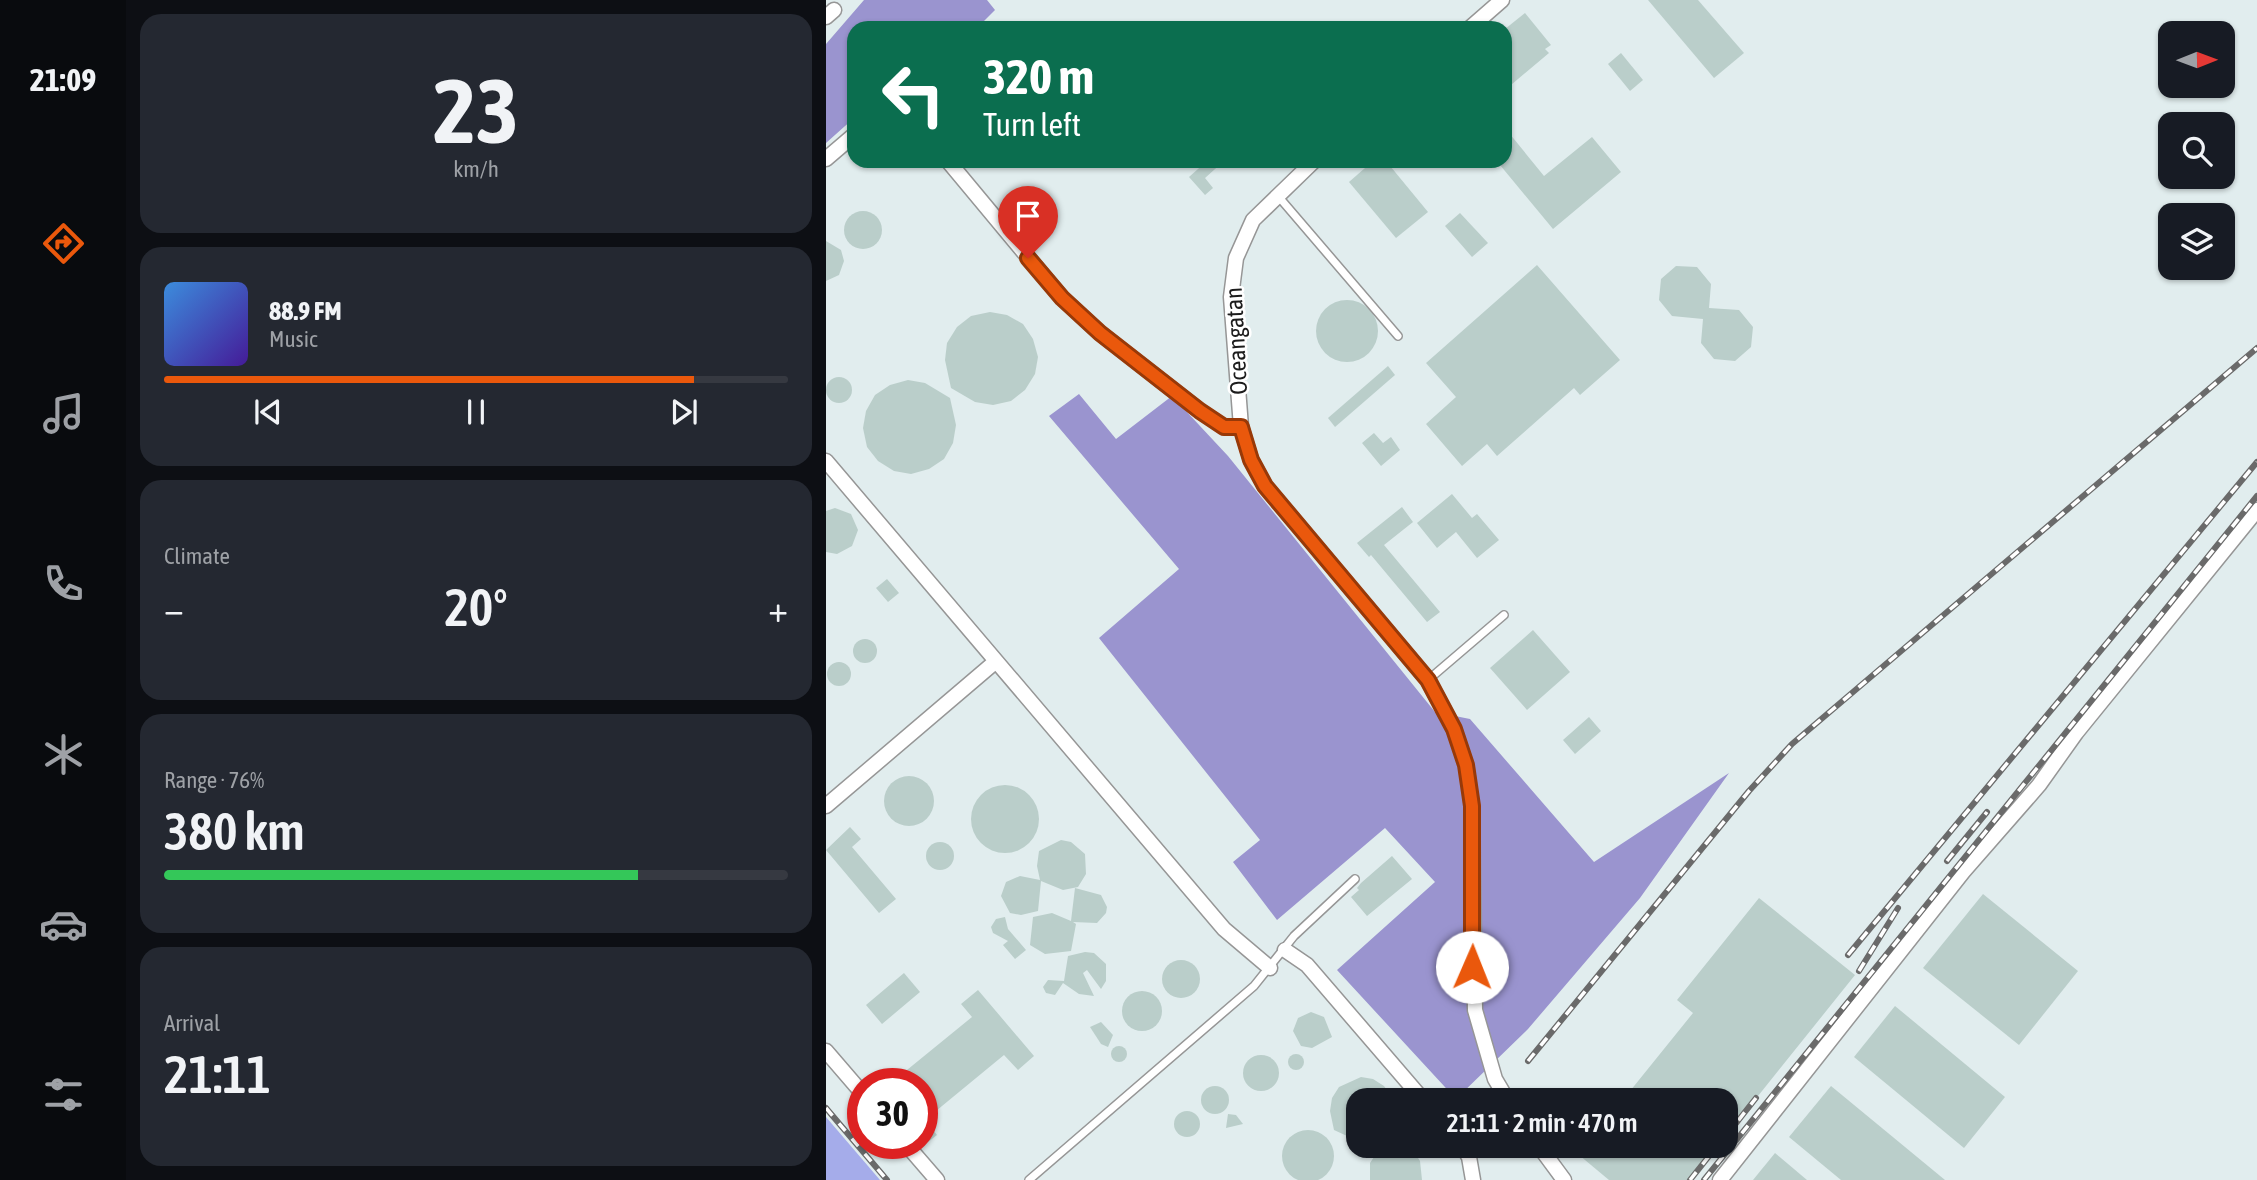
<!DOCTYPE html>
<html lang="en">
<head>
<meta charset="utf-8">
<style>
	body { margin:0; font-family:"Asap Condensed",sans-serif; background:#242831; color:#f1f3f6; height:100vh; display:flex; flex-direction:column; font-size:26px; white-space:nowrap }
	* { box-sizing:border-box; margin:0 }
	p { font-size:23px; color:#9ea1a6 }
	.icon { flex:none; width:38px; height:38px; fill:none; stroke:currentColor; stroke-width:2; stroke-linecap:round; stroke-linejoin:round }
	.map { position:relative; flex:1; overflow:hidden }
	.panel { display:flex; flex-direction:column; gap:14px; padding:14px; background:#0d0f14; width:700px }
	.panel>* { flex:none }
	.banner { position:absolute; left:21px; top:21px; width:665px; height:147px; border-radius:21px; box-shadow:0 2px 5px #0004; background:#0b6e4f; color:#fff; overflow:hidden }
	.needle { width:46px; rotate:89deg }
	.fabs { position:absolute; left:1332px; top:21px; display:grid; gap:14px }
	.fabs a { display:grid; place-items:center; width:77px; height:77px; border-radius:14px; background:#171b24; box-shadow:0 2px 5px #0004; font-size:35px }
	.speed { position:absolute; left:21px; top:1068px; display:flex; gap:14px; font-size:35px; font-weight:700; text-align:center }
	.speed>* { display:grid; place-content:center; width:91px; height:91px; border-radius:50%; background:#171b24; box-shadow:0 2px 5px #0004; line-height:1 }
	.speed .limit { border:10px solid #d22; background:#fff; color:#111 }
	.pin { position:absolute; display:grid; place-items:center; width:60px; height:60px; color:#fff; margin:-72px -30px; border-radius:50% 50% 50% 0; rotate:-45deg; box-shadow:0 0 7px #0007 }
	.pin .icon { rotate:45deg }
	.me { position:absolute; width:77px; margin:-38px; rotate:1deg; stroke-linejoin:round; filter:drop-shadow(0 0 5px #0008) }
	.turn { display:flex; align-items:center; gap:24px; height:147px; padding:0 21px; font-size:32px }
	.turn .icon { width:91px; height:91px; stroke-width:2.5 }
	.turn b { display:block; font-size:49px; line-height:60px }
	.big { font-size:52px; font-weight:600; line-height:1.1 }
	.panel .card { flex:1; display:flex; flex-direction:column; justify-content:center; gap:10px; min-width:0; padding:0 24px; border-radius:21px; background:#242831 }
	.panel .dial { align-items:center; gap:0 }
	.dial b { font-size:91px; line-height:1 }
	.song { display:flex; align-items:center; gap:21px }
	.cover { width:84px; height:84px; border-radius:10px; background:linear-gradient(135deg,hsl(210 70% 55%),hsl(260 70% 35%)) }
	.played { height:7px; border-radius:4px; background:linear-gradient(90deg,#ea580c 85%,#363941 85%) }
	.keys { display:flex; justify-content:space-around; direction:ltr }
	.heat { display:flex; justify-content:space-between; align-items:center; font-size:38px; direction:ltr }
	.charge { height:10px; border-radius:5px; background:linear-gradient(90deg,#34c759 76%,#363941 0) }
	.trip { position:absolute; left:520px; top:1088px; width:392px; height:70px; border-radius:21px; background:#171b24; box-shadow:0 2px 5px #0004; font-weight:600; line-height:70px; text-align:center }
	main { display:flex; flex:1; min-height:0 }
	.menu { display:flex; flex-direction:column; width:126px; justify-content:space-around; align-items:center; background:#090b0e; color:#9ea1a6 }
	.menu .icon { width:49px; height:49px }
	.menu .current { color:#ea580c }
	.menu b { font-size:32px; color:#f1f3f6 }
	.map>svg:first-child { display:block }
	.grass { fill:#a5acea }
	.forest { fill:#9a94cf }
	.building { fill:#baceca }
	.lines { fill:none; stroke-linecap:round; stroke-linejoin:round }
	.service-casing { stroke:#969696; stroke-width:10 }
	.minor-casing { stroke:#969696; stroke-width:17 }
	.service { stroke:#fff; stroke-width:7 }
	.minor { stroke:#fff; stroke-width:14 }
	.rail-casing { stroke:#6a6a6a; stroke-width:6 }
	.rail { stroke:#fff; stroke-width:3.5; stroke-dasharray:10; stroke-linecap:butt }
	.route-casing { stroke:#983908; stroke-width:18 }
	.route { stroke:#ea580c; stroke-width:12 }
	.labels { text-anchor:middle; dominant-baseline:central; stroke-width:5; stroke-linejoin:round; paint-order:stroke }
	.street-label { font-size:24px; fill:#1c1c1c; stroke:#fff }
</style>
</head>
<body>
<main>
<nav class="menu">
<b>21:09</b>
<svg class="icon current" aria-label="directions" viewBox="0 0 24 24"><path d="M12 3l9 9-9 9-9-9zM9 14v-3h6M13 9l2 2-2 2"/></svg>
<svg class="icon" aria-label="music" viewBox="0 0 24 24"><path d="M9 18V5l10-2v13"/><circle cx="6" cy="18" r="3"/><circle cx="16" cy="16" r="3"/></svg>
<svg class="icon" aria-label="phone" viewBox="0 0 24 24"><path d="M5 4h4l2 5-3 2q2 4 5 5l2-3 5 2v4C11 20 4 13 5 4z"/></svg>
<svg class="icon" aria-label="climate" viewBox="0 0 24 24"><path d="M12 3v18M4 7l16 10M4 17L20 7"/></svg>
<svg class="icon" aria-label="car" viewBox="0 0 24 24"><path d="M5 17H2v-5l4-1 3-4h7l3 4 3 1v5h-3M9 17h6M6 11h13"/><circle cx="7" cy="17" r="2"/><circle cx="17" cy="17" r="2"/></svg>
<svg class="icon" aria-label="filters" viewBox="0 0 24 24"><path d="M4 7h16M4 17h16"/><circle cx="9" cy="7" r="2"/><circle cx="15" cy="17" r="2"/></svg>
</nav>
<section class="panel">
<div class="card dial"><b>23</b><p>km/h</p></div>
<div class="card">
<div class="song"><i class="cover"></i><div><b>88.9 FM</b><p>Music</p></div></div>
<div class="played"></div>
<div class="keys"><svg class="icon" aria-label="previous" viewBox="0 0 24 24"><path d="M18 5L8 12l10 7zM5 5v14"/></svg><svg class="icon" aria-label="pause" viewBox="0 0 24 24"><path d="M8 5v14M16 5v14"/></svg><svg class="icon" aria-label="next" viewBox="0 0 24 24"><path d="M6 5l10 7-10 7zM19 5v14"/></svg></div>
</div>
<div class="card"><p>Climate</p>
<div class="heat"><a>−</a><b class="big">20°</b><a>+</a></div>
</div>
<div class="card"><p>Range · 76%</p><b class="big">380 km</b><div class="charge"></div></div>
<div class="card"><p>Arrival</p><b class="big">21:11</b></div>
</section>
<div class="map">
<svg width="1431" height="1180" viewBox="0 0 1431 1180">
	<rect width="100%" height="100%" fill="#e1edee"/>
	<!-- grass -->
	<path class="grass" d="M0,1117L54,1180H0Z"/>
	<!-- forest -->
	<g class="forest">
		<path d="M38,0H161L169,10L151,28H28V118L0,143V44Z"/>
		<path d="M253,394L290,439L346,396L402,456L609,712L644,719L768,862L903,773L814,898L702,1029L630,1099L511,970L609,882L559,828L451,920L407,862L434,840L273,638L353,569L223,416Z"/>
	</g>
	<!-- building -->
	<g class="building">
		<path d="M822,0H872L918,53L888,78Z"/>
		<path d="M699,13L725,45L719,49L723,53L679,90V29Z"/>
		<path d="M795,53L817,80L804,91L782,64Z"/>
		<path d="M679,128L718,176L766,137L795,172L727,229L674,165L679,161Z"/>
		<path d="M381,161H398L379,178L387,188L379,195L363,177Z"/>
		<path d="M547,161H560L602,212L570,238L523,182Z"/>
		<circle cx="37" cy="230" r="19"/>
		<path d="M634,213L662,243L646,257L619,226Z"/>
		<path d="M0,241L15,250L18,261L13,275L0,281Z"/>
		<path d="M711,265L794,360L754,395L748,388L671,456L661,444L636,466L600,424L630,397L600,363Z"/>
		<path d="M850,266L871,267L885,284L883,308L913,310L927,327L925,347L909,361L888,359L875,343L877,319L846,316L833,300L835,279Z"/>
		<circle cx="521" cy="331" r="31"/>
		<path d="M164,312L181,315L197,324L207,339L212,357L209,374L199,390L185,401L167,405L149,402L125,388L119,360L121,343L131,327L145,316Z"/>
		<path d="M562,366L569,375L509,427L502,418Z"/>
		<circle cx="13" cy="390" r="13"/>
		<path d="M82,380L99,383L124,398L130,425L127,443L118,459L103,469L85,474L68,471L52,461L41,447L37,428L40,411L49,395L64,385Z"/>
		<path d="M548,433L557,443L565,437L574,450L555,466L536,443Z"/>
		<path d="M626,494L646,518L651,514L673,540L651,558L630,532L611,548L591,523Z"/>
		<path d="M576,507L587,522L558,545L614,612L601,622L545,555L543,557L531,543Z"/>
		<path d="M9,508L25,514L32,530L26,546L11,554L0,552V511Z"/>
		<path d="M61,579L73,593L62,602L50,588Z"/>
		<path d="M707,630L744,672L701,710L664,668Z"/>
		<circle cx="39" cy="651" r="12"/>
		<circle cx="13" cy="674" r="12"/>
		<path d="M763,717L775,731L749,754L737,740Z"/>
		<circle cx="83" cy="801" r="25"/>
		<circle cx="179" cy="819" r="34"/>
		<path d="M24,827L35,839L26,847L70,899L53,913L0,850Z"/>
		<path d="M235,840L245,842L259,854L260,874L252,887L237,890L215,881L212,911L195,915L184,913L175,896L180,882L194,876L214,880L211,866L213,851Z"/>
		<circle cx="114" cy="856" r="14"/>
		<path d="M566,856L586,879L541,916L525,897L533,890L531,888L535,883Z"/>
		<path d="M249,888L275,895L281,907L280,913L271,923L247,922L250,924L245,951L219,954L204,945L207,917L226,913L245,921Z"/>
		<path d="M1157,894L1252,971L1193,1045L1097,968Z"/>
		<path d="M933,898L1029,975L900,1136V1101H796L867,1013L851,1000Z"/>
		<path d="M179,917L182,929L200,950L189,959L177,945L182,941L167,933L165,927L170,919Z"/>
		<path d="M259,952L268,953L280,964V981L275,989L261,970L257,973L268,996L253,994L237,983L229,995L220,993L217,987L222,980L238,981L242,956Z"/>
		<circle cx="355" cy="979" r="19"/>
		<path d="M78,973L94,992L56,1024L40,1005Z"/>
		<path d="M152,990L208,1056L192,1070L178,1055L99,1120L111,1135L102,1142L96,1136V1083H65L146,1017L135,1004Z"/>
		<circle cx="316" cy="1011" r="20"/>
		<path d="M1069,1006L1179,1097L1138,1148L1028,1057Z"/>
		<path d="M485,1012L498,1017L506,1037L486,1048L475,1046L467,1031L472,1018Z"/>
		<path d="M275,1022L287,1035L282,1047L275,1044L264,1027Z"/>
		<circle cx="293" cy="1054" r="8"/>
		<circle cx="470" cy="1062" r="8"/>
		<circle cx="435" cy="1073" r="18"/>
		<path d="M535,1077L547,1079L558,1086L569,1101H532V1141L508,1130L504,1111L506,1098L513,1087Z"/>
		<path d="M1005,1086L1119,1180H1015L963,1137Z"/>
		<circle cx="389" cy="1100" r="14"/>
		<circle cx="361" cy="1124" r="13"/>
		<path d="M402,1114L410,1115L417,1124L400,1128Z"/>
		<circle cx="482" cy="1156" r="26"/>
		<path d="M564,1146L579,1147L588,1152L594,1161L596,1180H544V1163L550,1154Z"/>
		<path d="M760,1146H892L864,1180H783L753,1155Z"/>
		<path d="M949,1153L981,1180H927Z"/>
	</g>
	<g class="lines">
		<defs>
			<g id="service">
				<path d="M452,196L572,336"/>
				<path d="M602,680L678,615"/>
				<path d="M203,1180L428,986L468,936L529,879"/>
			</g>
			<g id="minor">
				<path d="M0,17L8,10"/>
				<path d="M644,28L676,0"/>
				<path d="M0,159L28,135"/>
				<path d="M122,161L236,298L274,333L374,411L398,427H415"/>
				<path d="M488,161L427,220L410,258L405,297L415,427L425,460L439,486L602,680L628,729L640,765L646,806L649,1010L669,1079L682,1101"/>
				<path d="M0,461L398,929L444,968"/>
				<path d="M0,806L169,662"/>
				<path d="M459,950L481,965L598,1101"/>
				<path d="M0,1051L37,1094"/>
				<path d="M79,1143L111,1180"/>
				<path d="M636,1146L643,1157L647,1180"/>
				<path d="M713,1146L738,1180"/>
				<path d="M894,1180L1137,872L1213,785L1250,733L1431,510"/>
			</g>
		</defs>
		<!-- service casing -->
		<use href="#service" class="service-casing"/>
		<!-- minor casing -->
		<use href="#minor" class="minor-casing"/>
		<!-- service -->
		<use href="#service" class="service"/>
		<!-- minor -->
		<use href="#minor" class="minor"/>
		<defs>
			<g id="rail">
				<path d="M1121,861L1161,812"/>
				<path d="M1022,955L1431,462"/>
				<path d="M1033,971L1072,908"/>
				<path d="M702,1061L923,791L966,744L1431,348"/>
				<path d="M0,1108L61,1180"/>
				<path d="M900,1136L930,1098"/>
				<path d="M864,1180L891,1146"/>
				<path d="M878,1180L1431,496"/>
			</g>
		</defs>
		<!-- rail casing -->
		<use href="#rail" class="rail-casing"/>
		<!-- rail -->
		<use href="#rail" class="rail"/>
	</g>
	<g class="lines">
		<defs>
			<path id="route" d="M202,258L236,298L274,333L374,411L398,427H415L425,460L439,486L602,680L628,729L640,765L646,806V967"/>
		</defs>
		<!-- route casing -->
		<use href="#route" class="route-casing"/>
		<!-- route -->
		<use href="#route" class="route"/>
	</g>
	<g class="labels">
		<!-- street labels -->
		<g class="street-label">
			<text transform="translate(410 341) rotate(-93)">Oceangatan</text>
		</g>
	</g>
</svg>
<div class="fabs">
<a><svg class="needle" viewBox="-14 -14 28 28"><path d="M0-13l5 13h-10z" fill="#e53935"/><path d="M0 13l5-13h-10z" fill="#9ea1a6"/></svg></a>
<a><svg class="icon" aria-label="search" viewBox="0 0 24 24"><circle cx="10" cy="10" r="6"/><path d="M15 15l6 6"/></svg></a>
<a><svg class="icon" aria-label="layers" viewBox="0 0 24 24"><path d="M12 4l9 5-9 5-9-5zM3 14l9 5 9-5"/></svg></a>
</div>
<div class="speed"><div class="limit">30</div></div>
<div class="pin" style="left:202px;top:258px;background:#d93025"><svg class="icon" aria-label="arrive" viewBox="0 0 24 24"><path d="M6 21V4h12l-3 4 3 4H6"/></svg></div>
<svg class="me" style="left:646px;top:967px" viewBox="-20 -20 40 40"><circle r="19" fill="#fff"/><path d="M0-13L10 11 0 6-10 11z" fill="#ea580c"/></svg>
<div class="trip">21:11 · 2 min · 470 m</div>
<div class="banner">
<div class="turn"><svg class="icon" aria-label="left" viewBox="0 0 24 24"><path d="M17 20v-9H6M10 6l-5 5 5 5"/></svg><div><b>320 m</b>Turn left</div></div>
</div>
</div>
</main>
</body>
</html>
